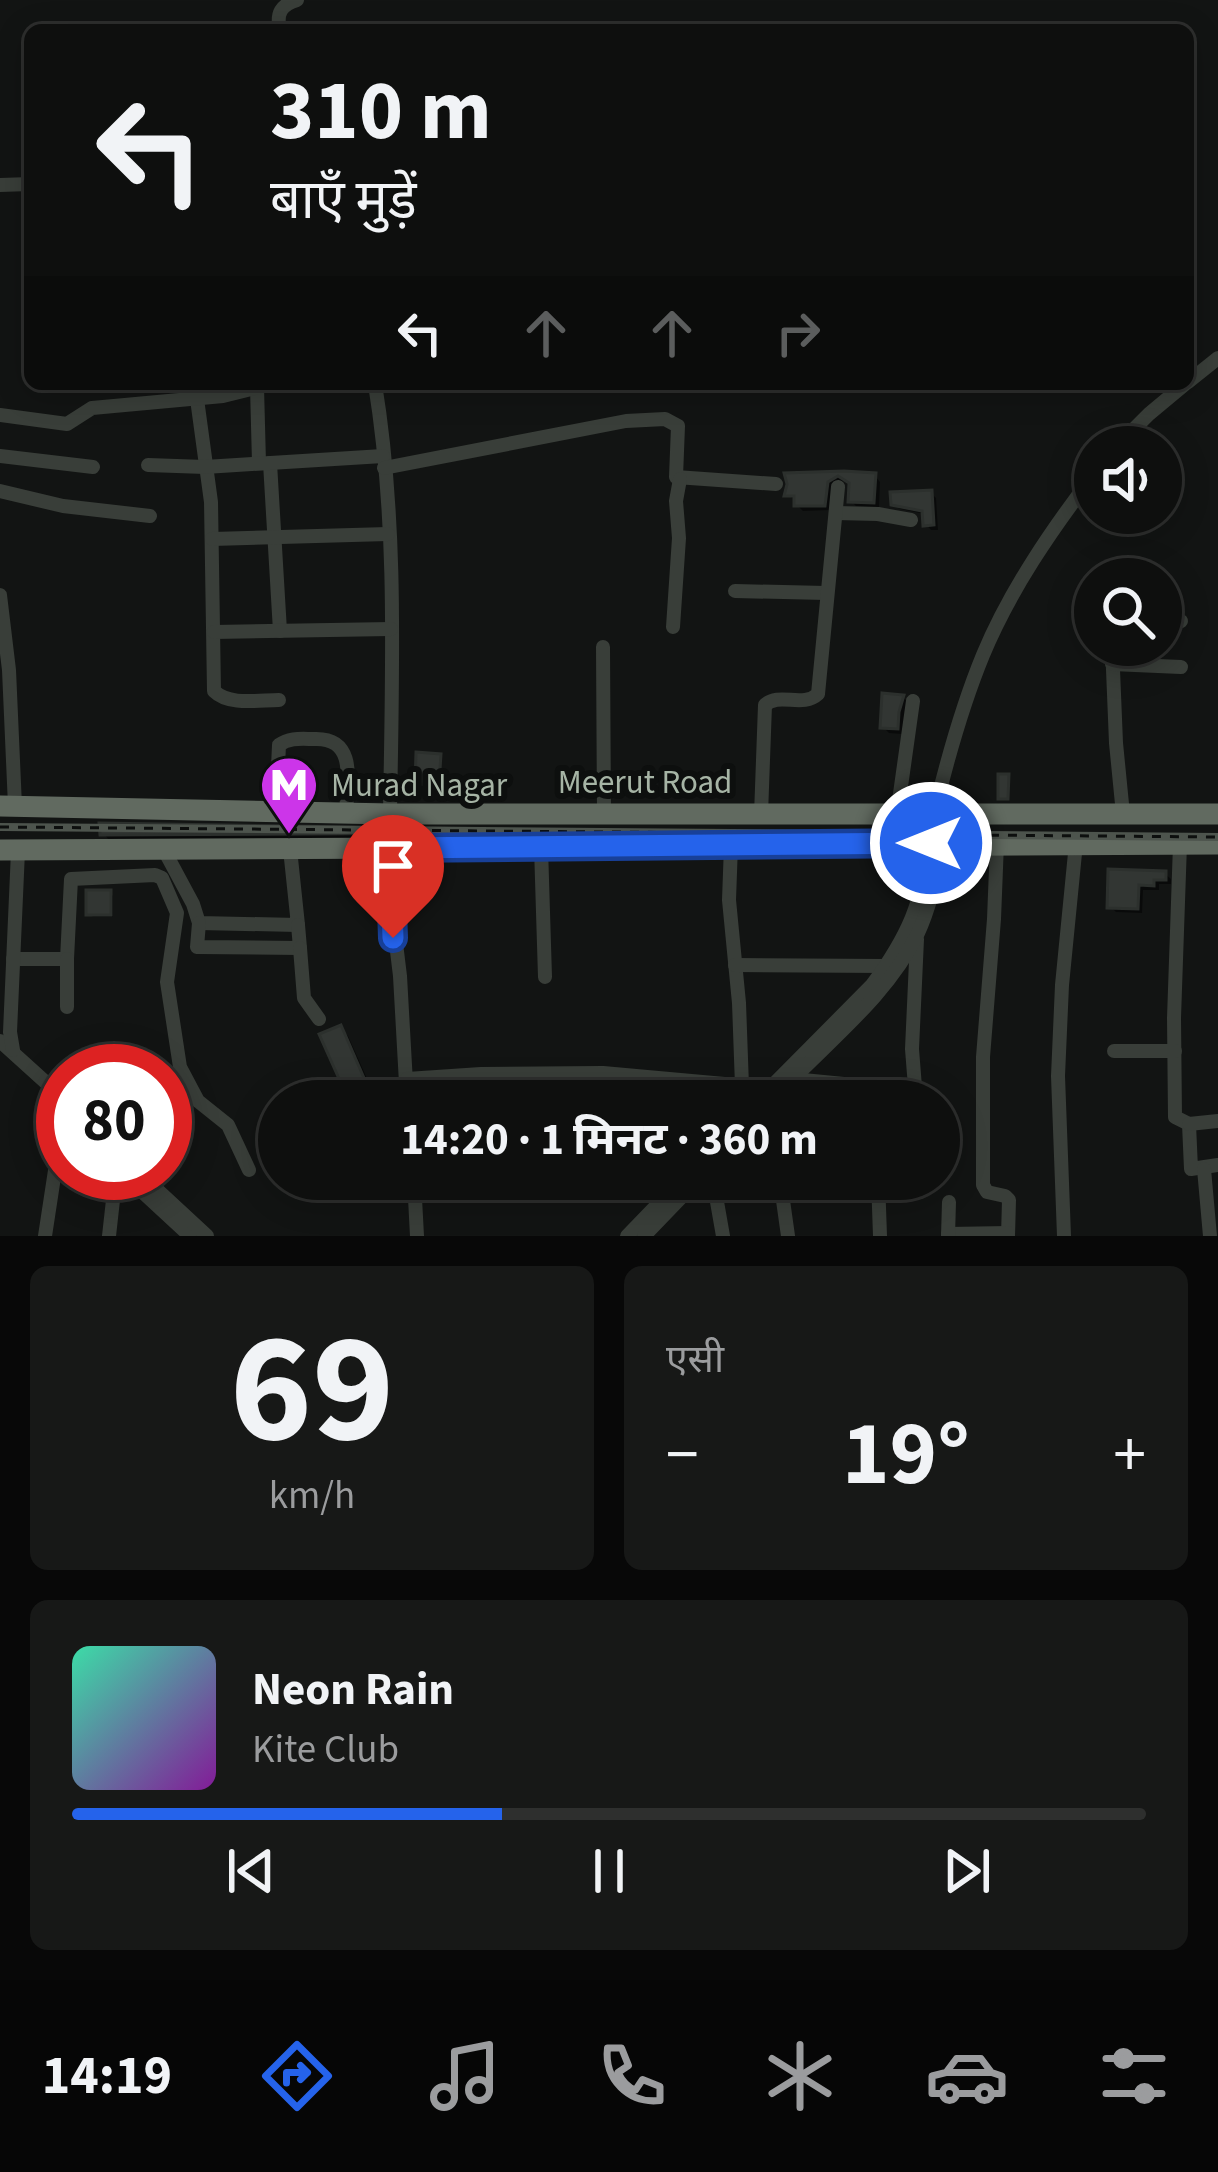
<!DOCTYPE html>
<html lang="hi">
<head>
<meta charset="utf-8">
<style>
	body { margin:0; font-family:"Source Sans 3","Noto Sans Devanagari",sans-serif; background:#171817; color:#f1f3f6; height:100vh; display:flex; flex-direction:column; font-size:45px; white-space:nowrap }
	* { box-sizing:border-box; margin:0 }
	p { font-size:39px; color:#9b9c9e }
	.icon { flex:none; width:66px; height:66px; fill:none; stroke:currentColor; stroke-width:2; stroke-linecap:round; stroke-linejoin:round }
	.map { position:relative; height:1236px; overflow:hidden }
	.panel { display:flex; flex-direction:column; gap:30px; padding:30px; background:#080808; flex:1 }
	.panel>* { flex:none }
	.banner { position:absolute; left:24px; top:24px; width:1170px; height:366px; border-radius:18px; box-shadow:0 6px 30px #0003,0 0 0 3px #2e2f2e; background:#0e0f0e; color:#f1f3f6; overflow:hidden }
	.controls { position:absolute; left:1074px; top:426px; display:grid; gap:24px }
	.controls a { display:grid; place-items:center; width:108px; height:108px; border-radius:50%; background:#0e0f0e; box-shadow:0 6px 30px #0003,0 0 0 3px #2e2f2e; font-size:60px }
	.speed { position:absolute; left:36px; top:1044px; display:flex; gap:24px; font-size:60px; font-weight:700; text-align:center }
	.speed>* { display:grid; place-content:center; width:156px; height:156px; border-radius:50%; background:#0e0f0e; box-shadow:0 6px 30px #0003,0 0 0 3px #2e2f2e; line-height:1 }
	.speed .limit { border:18px solid #d22; background:#fff; color:#111 }
	.pin { position:absolute; display:grid; place-items:center; width:102px; height:102px; color:#fff; margin:-123px -51px; border-radius:50% 50% 50% 0; rotate:-45deg; box-shadow:0 0 12px #0007 }
	.pin .icon { rotate:45deg }
	.me { position:absolute; width:132px; margin:-66px; rotate:270deg; stroke-linejoin:round; filter:drop-shadow(0 0 9px #0008) }
	.turn { display:flex; align-items:center; gap:42px; height:252px; padding:0 48px; font-size:54px }
	.turn .icon { width:156px; height:156px; stroke-width:2.5 }
	.turn b { display:block; font-size:84px; line-height:102px }
	.lanes { display:flex; align-items:center; height:114px; padding:0 48px; background:#0003; justify-content:center; gap:60px; direction:ltr }
	.lanes .off { opacity:.35 }
	.big { font-size:90px; font-weight:700; line-height:1.1 }
	.panel .widget { flex:1; display:flex; flex-direction:column; justify-content:center; gap:18px; min-width:0; padding:0 42px; border-radius:18px; background:#171817 }
	.panel .dial { align-items:center; gap:0 }
	.dial b { font-size:156px; line-height:1 }
	.song { display:flex; align-items:center; gap:36px }
	.cover { width:144px; height:144px; border-radius:18px; background:linear-gradient(135deg,hsl(160 70% 55%),hsl(290 70% 35%)) }
	.played { height:12px; border-radius:6px; background:linear-gradient(90deg,#2563eb 40%,#2e2f2e 40%) }
	.keys { display:flex; justify-content:space-around; direction:ltr }
	.heat { display:flex; justify-content:space-between; align-items:center; font-size:66px; direction:ltr }
	.panel .tiles { flex:1; display:grid; gap:30px; grid-template-columns:1fr 1fr }
	.widget:last-child { grid-column:span 2 }
	.trip { position:absolute; left:258px; top:1080px; width:702px; height:120px; border-radius:60px; background:#0e0f0e; box-shadow:0 6px 30px #0003,0 0 0 3px #2e2f2e; font-weight:700; line-height:120px; text-align:center }
	.menu { display:flex; height:192px; justify-content:space-around; align-items:center; background:#060606; color:#9b9c9e }
	.menu .icon { width:84px; height:84px }
	.menu .active { color:#2563eb }
	.menu b { font-size:54px; color:#f1f3f6 }
	.map>svg:first-child { display:block }
	.shadow { fill:#0007 }
	.building { fill:#323633; stroke:#2c302d; stroke-width:3 }
	.lines { fill:none; stroke-linecap:round; stroke-linejoin:round }
	.minor { stroke:#393e39; stroke-width:14 }
	.highway { stroke:#616a60; stroke-width:21 }
	.rail-casing { stroke:#4d544d; stroke-width:8 }
	.rail { stroke:#0d0f0e; stroke-width:3; stroke-dasharray:9; stroke-linecap:butt }
	.route-casing { stroke:#184099; stroke-width:30 }
	.route { stroke:#2563eb; stroke-width:21 }
	.labels { text-anchor:middle; dominant-baseline:central; stroke-width:12; stroke-linejoin:round; paint-order:stroke }
	.street-label { font-size:33px; fill:#a6b4a5; stroke:#0d0f0e }
	.poi-label { font-size:33px; fill:#a6b4a5; stroke:#0d0f0e; text-anchor:start }
</style>
</head>
<body>
<div class="map">
<svg width="1218" height="1236" viewBox="0 0 1218 1236">
	<rect width="100%" height="100%" fill="#121413"/>
	<!-- shadow -->
	<g class="shadow">
		<path d="M788,476H875L880,482L879,507L856,506L851,501L852,484L845,480L833,487L830,510L803,511L797,505V500L787,495Z"/>
		<path d="M931,493L936,498L938,530H931L926,524L925,514L900,509L894,504Z"/>
		<path d="M903,697L908,703L902,734L889,733L883,727Z"/>
		<path d="M483,832L490,839L110,841L103,833Z"/>
		<path d="M1111,872L1165,874L1171,879V884H1159V890H1143L1142,913L1116,912L1110,906Z"/>
		<path d="M110,893L113,896V917H93L89,914Z"/>
		<path d="M340,1028L348,1036L377,1101H352Z"/>
	</g>
	<!-- building -->
	<g class="building">
		<path d="M844,471L876,473L874,503L848,502L849,483L838,476L828,482L825,506H794V496H784L787,484L784,473Z"/>
		<path d="M932,490L934,525L923,526L922,511L891,505L890,492Z"/>
		<path d="M882,693L904,695L899,712L898,729L880,728Z"/>
		<path d="M416,752L441,754L439,785L415,784Z"/>
		<path d="M998,774H1009L1008,799H998Z"/>
		<path d="M99,823L484,829V833L100,835Z"/>
		<path d="M1108,869L1166,871V880H1154V886L1139,885L1138,909L1107,908Z"/>
		<rect x="86" y="890" width="25" height="25"/>
		<path d="M341,1025L374,1101H349L319,1034Z"/>
	</g>
	<g class="lines">
		<!-- minor -->
		<g class="minor">
			<path d="M280,30C276,13 281,5 297,0"/>
			<path d="M0,185L30,184"/>
			<path d="M1188,382L1218,358"/>
			<path d="M375,384C398,525 392,672 390,814"/>
			<path d="M257,387L259,463"/>
			<path d="M197,399L211,502L214,691C229,706 259,700 279,700"/>
			<path d="M0,415L67,424L92,408L223,396L271,384"/>
			<path d="M1116,447L1149,414L1185,384"/>
			<path d="M0,456L93,467"/>
			<path d="M270,463L280,631"/>
			<path d="M148,465L205,467L383,456"/>
			<path d="M384,468L626,421L665,419L678,426L676,477L776,484"/>
			<path d="M0,491L63,506L150,516"/>
			<path d="M836,513L878,514L911,520"/>
			<path d="M212,539L388,534"/>
			<path d="M735,591L826,593"/>
			<path d="M0,595L9,670L15,806"/>
			<path d="M1161,619L1181,621"/>
			<path d="M673,627L679,538L676,501L680,479"/>
			<path d="M214,632L391,629"/>
			<path d="M1112,645L1116,743L1123,814"/>
			<path d="M603,647L604,815"/>
			<path d="M1112,664L1181,667"/>
			<path d="M276,812L279,745C290,737 302,739 315,739C358,738 347,784 346,814"/>
			<path d="M934,814C947,760 962,706 983,655C1010,590 1052,529 1095,473"/>
			<path d="M761,815L765,705C779,692 803,708 818,694L838,487"/>
			<path d="M897,815L913,701"/>
			<path d="M997,843L994,919L983,1057V1185L987,1192L1005,1196L1009,1200L1008,1236"/>
			<path d="M1180,844L1174,1018L1175,1117L1189,1124L1191,1169L1218,1165"/>
			<path d="M731,845L729,900L739,1003L742,1086"/>
			<path d="M541,847L545,977"/>
			<path d="M390,848L391,902L400,976L407,1101"/>
			<path d="M164,850L193,904L199,923L298,925L290,849"/>
			<path d="M199,923L197,947L300,948L298,925"/>
			<path d="M300,948L304,998L319,1019"/>
			<path d="M13,959H67L71,879L155,875L162,878L177,913L167,982L180,1067L198,1101L228,1125L249,1170"/>
			<path d="M67,959V1007"/>
			<path d="M735,965L885,966"/>
			<path d="M0,1041L63,1098"/>
			<path d="M13,1050L10,1032L18,851"/>
			<path d="M1114,1051H1175"/>
			<path d="M407,1079L481,1074L603,1073L770,1088"/>
			<path d="M793,1079L905,1090L915,1087L912,1049L917,939"/>
			<path d="M757,1101L872,985C909,935 921,904 931,843"/>
			<path d="M772,1101C820,1047 886,1000 918,933C931,905 937,873 944,843"/>
			<path d="M1189,1124L1218,1121"/>
			<path d="M1204,1169L1210,1236"/>
			<path d="M122,1173L190,1236"/>
			<path d="M139,1173L207,1236"/>
			<path d="M414,1179L417,1236"/>
			<path d="M713,1179L723,1236"/>
			<path d="M780,1179L788,1236"/>
			<path d="M878,1179L880,1236"/>
			<path d="M948,1234L1008,1233"/>
			<path d="M45,1236L63,1118"/>
			<path d="M109,1236L116,1173"/>
			<path d="M627,1236L682,1179"/>
			<path d="M644,1236L699,1179"/>
			<path d="M948,1236L949,1202"/>
			<path d="M1064,1236L1058,1076L1062,985L1076,843"/>
		</g>
		<!-- highway -->
		<g class="highway">
			<path d="M0,806L390,814H1218"/>
			<path d="M0,850L1218,844"/>
		</g>
		<defs>
			<path id="rail" d="M0,827L1218,837"/>
		</defs>
		<!-- rail casing -->
		<use href="#rail" class="rail-casing"/>
		<!-- rail -->
		<use href="#rail" class="rail"/>
	</g>
	<g class="lines">
		<defs>
			<path id="route" d="M393,938L390,848L931,843"/>
		</defs>
		<!-- route casing -->
		<use href="#route" class="route-casing"/>
		<!-- route -->
		<use href="#route" class="route"/>
	</g>
	<!-- icons -->
	<defs>
		<symbol id="metro-pin" viewBox="-11 -11 22 30"><path d="M0 17L-7.5 6A9.5 9.5 0 1 1 7.5 6Z" fill="#cc35e9" stroke="#0d0f0e"/><path d="M-5.5 5V-5H-3L0 0L3-5H5.5V5H3V-.5L0 4L-3-.5V5Z" fill="#fff"/></symbol>
	</defs>
	<g fill-rule="evenodd">
		<use href="#metro-pin" x="256" y="752" width="66" height="90"/>
	</g>
	<g class="labels">
		<!-- street labels -->
		<g class="street-label">
			<text x="645" y="782">Meerut Road</text>
		</g>
		<!-- poi labels -->
		<g class="poi-label">
			<text x="331" y="785">Murad Nagar</text>
		</g>
	</g>
</svg>
<div class="controls">
<a><svg class="icon" aria-label="sound" viewBox="0 0 24 24"><path d="M4 9h4l5-4v14l-5-4H4zM17 9q2 3 0 6"/></svg></a>
<a><svg class="icon" aria-label="search" viewBox="0 0 24 24"><circle cx="10" cy="10" r="6"/><path d="M15 15l6 6"/></svg></a>
</div>
<div class="speed"><div class="limit">80</div></div>
<div class="pin" style="left:393px;top:938px;background:#d93025"><svg class="icon" aria-label="arrive" viewBox="0 0 24 24"><path d="M6 21V4h12l-3 4 3 4H6"/></svg></div>
<svg class="me" style="left:931px;top:843px" viewBox="-20 -20 40 40"><circle r="17" fill="#2563eb" stroke="#fff" stroke-width="3"/><path d="M0-11L8 9 0 5-8 9z" fill="#fff"/></svg>
<div class="trip">14:20 · 1 मिनट · 360 m</div>
<div class="banner">
<div class="turn"><svg class="icon" aria-label="left" viewBox="0 0 24 24"><path d="M17 20v-9H6M10 6l-5 5 5 5"/></svg><div><b>310 m</b>बाएँ मुड़ें</div></div>
<div class="lanes"><svg class="icon" aria-label="left" viewBox="0 0 24 24"><path d="M17 20v-9H6M10 6l-5 5 5 5"/></svg><svg class="icon off" aria-label="ahead" viewBox="0 0 24 24"><path d="M12 20V5M6 11l6-6 6 6"/></svg><svg class="icon off" aria-label="ahead" viewBox="0 0 24 24"><path d="M12 20V5M6 11l6-6 6 6"/></svg><svg class="icon off" aria-label="right" viewBox="0 0 24 24"><path d="M7 20v-9h11M14 6l5 5-5 5"/></svg></div>
</div>
</div>
<section class="panel">
<div class="tiles">
<div class="widget dial"><b>69</b><p>km/h</p></div>
<div class="widget"><p>एसी</p>
<div class="heat"><a>−</a><b class="big">19°</b><a>+</a></div>
</div>
<div class="widget">
<div class="song"><i class="cover"></i><div><b>Neon Rain</b><p>Kite Club</p></div></div>
<div class="played"></div>
<div class="keys"><svg class="icon" aria-label="previous" viewBox="0 0 24 24"><path d="M18 5L8 12l10 7zM5 5v14"/></svg><svg class="icon" aria-label="pause" viewBox="0 0 24 24"><path d="M8 5v14M16 5v14"/></svg><svg class="icon" aria-label="next" viewBox="0 0 24 24"><path d="M6 5l10 7-10 7zM19 5v14"/></svg></div>
</div>
</div>
</section>
<nav class="menu">
<b>14:19</b>
<svg class="icon active" aria-label="directions" viewBox="0 0 24 24"><path d="M12 3l9 9-9 9-9-9zM9 14v-3h6M13 9l2 2-2 2"/></svg>
<svg class="icon" aria-label="music" viewBox="0 0 24 24"><path d="M9 18V5l10-2v13"/><circle cx="6" cy="18" r="3"/><circle cx="16" cy="16" r="3"/></svg>
<svg class="icon" aria-label="phone" viewBox="0 0 24 24"><path d="M5 4h4l2 5-3 2q2 4 5 5l2-3 5 2v4C11 20 4 13 5 4z"/></svg>
<svg class="icon" aria-label="climate" viewBox="0 0 24 24"><path d="M12 3v18M4 7l16 10M4 17L20 7"/></svg>
<svg class="icon" aria-label="car" viewBox="0 0 24 24"><path d="M5 17H2v-5l4-1 3-4h7l3 4 3 1v5h-3M9 17h6M6 11h13"/><circle cx="7" cy="17" r="2"/><circle cx="17" cy="17" r="2"/></svg>
<svg class="icon" aria-label="filters" viewBox="0 0 24 24"><path d="M4 7h16M4 17h16"/><circle cx="9" cy="7" r="2"/><circle cx="15" cy="17" r="2"/></svg>
</nav>
</body>
</html>
